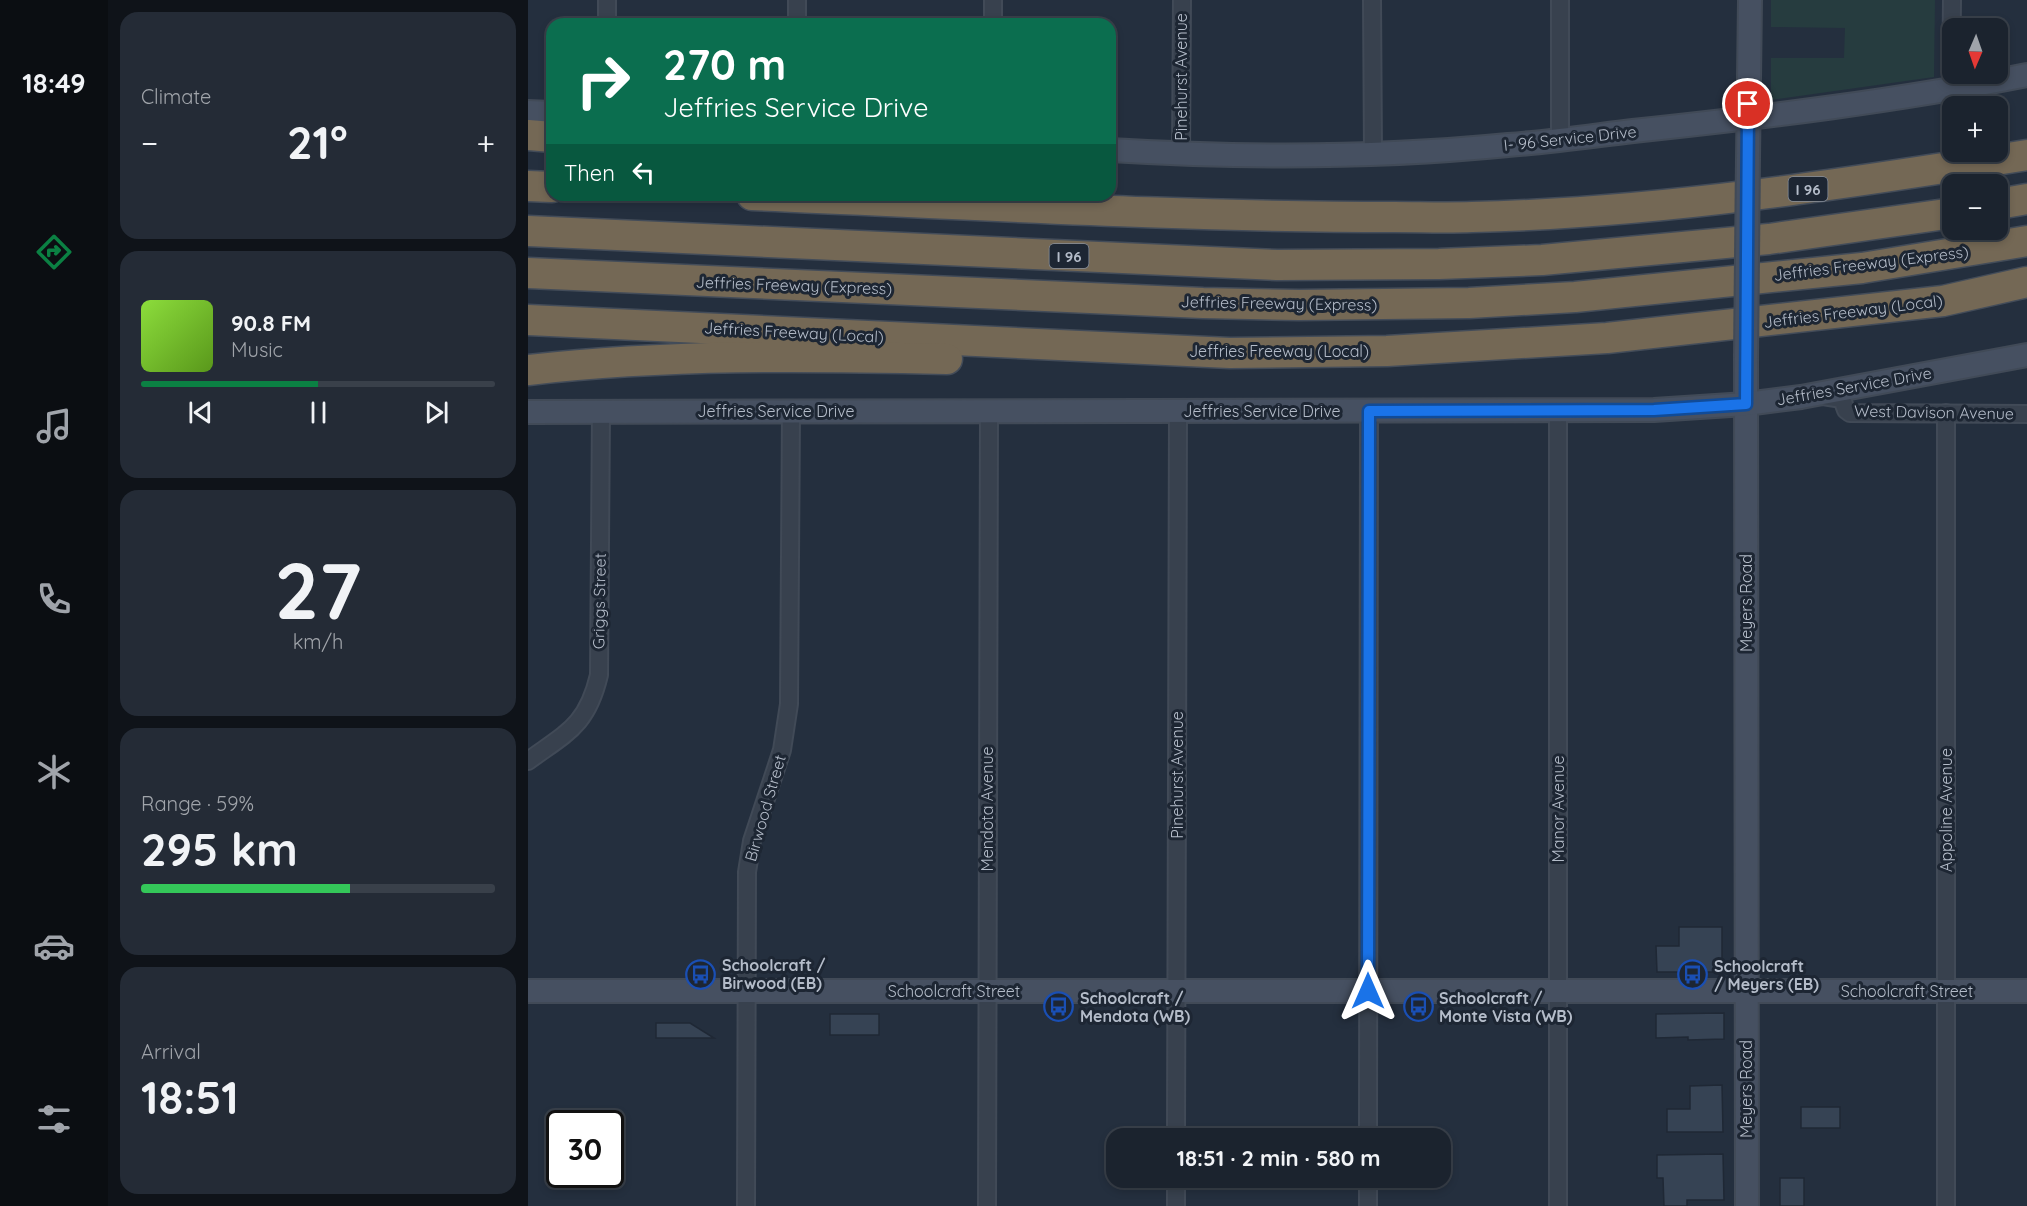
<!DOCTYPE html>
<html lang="en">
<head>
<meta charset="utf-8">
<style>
	body { margin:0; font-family:Quicksand,sans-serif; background:#242b36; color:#f1f3f6; height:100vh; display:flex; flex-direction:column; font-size:22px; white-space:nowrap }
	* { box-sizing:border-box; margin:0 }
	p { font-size:20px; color:#a0a4aa }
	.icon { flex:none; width:33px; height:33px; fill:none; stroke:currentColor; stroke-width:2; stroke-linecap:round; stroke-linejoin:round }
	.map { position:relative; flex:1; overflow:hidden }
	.panel { display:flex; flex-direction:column; gap:12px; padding:12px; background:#0f1319; width:420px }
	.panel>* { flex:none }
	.guide { position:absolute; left:18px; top:18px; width:570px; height:183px; border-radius:18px; box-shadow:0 3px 9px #0003,0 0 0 2px #39404a; background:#0b6e4f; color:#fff; overflow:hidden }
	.needle { width:39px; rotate:182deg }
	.buttons { position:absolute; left:1414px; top:18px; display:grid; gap:12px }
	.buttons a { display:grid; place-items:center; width:66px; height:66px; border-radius:12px; background:#1b232e; box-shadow:0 3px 9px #0003,0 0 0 2px #39404a; font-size:30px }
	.speed { position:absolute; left:18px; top:1110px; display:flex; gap:12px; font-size:30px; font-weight:700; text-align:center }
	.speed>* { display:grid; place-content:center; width:78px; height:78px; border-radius:50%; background:#1b232e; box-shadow:0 3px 9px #0003,0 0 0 2px #39404a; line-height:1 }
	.speed .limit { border:3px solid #111; border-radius:9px; background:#fff; color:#111 }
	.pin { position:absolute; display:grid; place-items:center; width:51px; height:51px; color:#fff; margin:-26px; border:3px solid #fff; border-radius:50%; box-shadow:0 2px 6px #0007 }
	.me { position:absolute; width:66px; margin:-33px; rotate:0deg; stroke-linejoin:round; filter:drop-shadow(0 0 4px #0008) }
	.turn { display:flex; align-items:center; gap:21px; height:126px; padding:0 18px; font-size:27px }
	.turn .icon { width:78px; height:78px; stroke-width:2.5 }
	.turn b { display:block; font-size:42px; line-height:51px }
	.then { display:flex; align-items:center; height:57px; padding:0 18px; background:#0003; gap:12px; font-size:22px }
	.big { font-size:45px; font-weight:700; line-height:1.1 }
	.panel .tile { flex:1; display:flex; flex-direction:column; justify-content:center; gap:9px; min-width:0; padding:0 21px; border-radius:18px; background:#242b36 }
	.panel .dial { align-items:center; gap:0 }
	.dial b { font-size:78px; line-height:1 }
	.song { display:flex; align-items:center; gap:18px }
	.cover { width:72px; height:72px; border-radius:9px; background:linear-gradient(135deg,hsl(90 70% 55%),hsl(90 70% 35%)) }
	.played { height:6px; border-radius:3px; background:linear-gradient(90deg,#0b8043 50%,#39404a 50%) }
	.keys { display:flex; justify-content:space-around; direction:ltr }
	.heat { display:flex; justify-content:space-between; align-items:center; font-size:33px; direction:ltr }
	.charge { height:9px; border-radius:4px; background:linear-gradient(90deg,#34c759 59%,#39404a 0) }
	.trip { position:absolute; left:578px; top:1128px; width:345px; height:60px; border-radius:18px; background:#1b232e; box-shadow:0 3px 9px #0003,0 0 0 2px #39404a; font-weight:700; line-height:60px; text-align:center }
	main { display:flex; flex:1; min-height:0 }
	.menu { display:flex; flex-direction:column; width:108px; justify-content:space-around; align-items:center; background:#0b0e12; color:#a0a4aa }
	.menu .icon { width:42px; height:42px }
	.menu .selected { color:#0b8043 }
	.menu b { font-size:27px; color:#f1f3f6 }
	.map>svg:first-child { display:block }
	.green { fill:#263c3f }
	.building { fill:#364354; stroke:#1f2835; stroke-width:1.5 }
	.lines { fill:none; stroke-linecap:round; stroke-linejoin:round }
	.street-casing { stroke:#414a57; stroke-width:20 }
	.secondary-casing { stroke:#414a57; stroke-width:26 }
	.highway-casing { stroke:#434c59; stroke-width:33 }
	.street { stroke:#38414e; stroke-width:16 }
	.secondary { stroke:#465061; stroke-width:22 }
	.highway { stroke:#746855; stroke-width:30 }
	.secondary-bridge-casing { stroke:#414a57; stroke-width:26; stroke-linecap:butt }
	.secondary-bridge { stroke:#465061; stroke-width:22 }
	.route-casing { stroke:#114b97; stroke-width:15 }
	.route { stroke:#1a73e8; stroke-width:10 }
	.labels { text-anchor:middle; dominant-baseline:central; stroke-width:6; stroke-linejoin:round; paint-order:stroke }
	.shield { fill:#1d2633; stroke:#878f9c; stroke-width:1.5 }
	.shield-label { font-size:15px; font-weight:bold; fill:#b4bcc9 }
	.street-label { font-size:16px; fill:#b4bcc9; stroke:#1d2633 }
	.poi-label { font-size:16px; font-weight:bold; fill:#b4bcc9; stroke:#1d2633; text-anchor:start }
</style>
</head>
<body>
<main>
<nav class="menu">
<b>18:49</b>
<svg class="icon selected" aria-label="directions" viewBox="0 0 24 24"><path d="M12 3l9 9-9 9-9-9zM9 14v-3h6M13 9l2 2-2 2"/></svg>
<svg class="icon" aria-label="music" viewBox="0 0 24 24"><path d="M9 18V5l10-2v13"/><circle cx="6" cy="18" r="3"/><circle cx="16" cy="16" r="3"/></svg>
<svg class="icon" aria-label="phone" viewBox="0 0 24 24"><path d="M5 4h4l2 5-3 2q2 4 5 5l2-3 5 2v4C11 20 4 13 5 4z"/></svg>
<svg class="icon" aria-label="climate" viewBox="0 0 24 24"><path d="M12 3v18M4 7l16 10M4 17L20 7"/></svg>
<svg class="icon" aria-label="car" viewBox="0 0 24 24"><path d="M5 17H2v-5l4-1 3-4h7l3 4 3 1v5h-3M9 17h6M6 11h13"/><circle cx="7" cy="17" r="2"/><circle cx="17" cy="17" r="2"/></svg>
<svg class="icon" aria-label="filters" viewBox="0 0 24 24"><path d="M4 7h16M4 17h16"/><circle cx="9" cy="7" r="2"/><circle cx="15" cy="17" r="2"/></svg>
</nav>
<section class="panel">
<div class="tile"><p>Climate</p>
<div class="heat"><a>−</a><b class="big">21°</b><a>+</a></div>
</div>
<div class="tile">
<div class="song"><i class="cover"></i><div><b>90.8 FM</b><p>Music</p></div></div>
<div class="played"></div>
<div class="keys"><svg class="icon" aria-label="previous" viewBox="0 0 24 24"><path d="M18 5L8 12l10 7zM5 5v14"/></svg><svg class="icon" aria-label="pause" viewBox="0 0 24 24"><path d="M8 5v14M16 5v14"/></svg><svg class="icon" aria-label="next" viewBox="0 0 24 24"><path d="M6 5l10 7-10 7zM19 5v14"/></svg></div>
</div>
<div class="tile dial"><b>27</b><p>km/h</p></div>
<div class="tile"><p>Range · 59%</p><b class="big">295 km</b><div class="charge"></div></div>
<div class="tile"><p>Arrival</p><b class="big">18:51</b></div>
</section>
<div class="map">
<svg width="1499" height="1206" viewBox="0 0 1499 1206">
	<rect width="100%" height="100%" fill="#242f3e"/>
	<!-- green -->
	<path class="green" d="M1243,0H1407L1406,77L1243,100V58H1316L1317,28L1243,27Z"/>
	<!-- building -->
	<g class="building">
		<path d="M1151,927H1194V972H1129L1128,946H1151Z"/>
		<path d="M1196,1013V1039L1160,1040V1037L1128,1038V1014Z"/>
		<rect x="302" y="1014" width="49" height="21"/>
		<path d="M128,1023H162L186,1038H128Z"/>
		<path d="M1194,1085L1195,1132H1139V1109H1162V1086Z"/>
		<rect x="1273" y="1107" width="39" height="21"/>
		<path d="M1195,1154L1196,1200H1159V1206H1136L1135,1178H1129V1155Z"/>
		<rect x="1252" y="1178" width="24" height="28"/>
	</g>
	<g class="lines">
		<defs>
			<g id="street">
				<path d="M465,0V24"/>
				<path d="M844,0L845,154"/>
				<path d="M79,24V0"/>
				<path d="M269,24V0"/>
				<path d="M1423,90L1424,0"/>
				<path d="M1032,139V0"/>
				<path d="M653,154L654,0"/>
				<path d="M1295,396L1314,399L1318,410L1322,413L1499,414"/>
				<path d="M1030,411V1206"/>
				<path d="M1418,413V1206"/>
				<path d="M0,761C38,733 59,726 71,675L73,411"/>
				<path d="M648,1138L650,411"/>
				<path d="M840,1138L841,411"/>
				<path d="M648,1178V1206"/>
				<path d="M840,1178V1206"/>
				<path d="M218,1206L219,872L224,841L254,750L261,704L263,411"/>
				<path d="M459,1206L461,411"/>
			</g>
			<g id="secondary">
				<path d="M0,112L24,113"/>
				<path d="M582,150C715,158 848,158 980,145C1022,142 1063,136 1105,131C1237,117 1368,101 1499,75"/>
				<path d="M1220,158L1222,0"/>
				<path d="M1218,358L1219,1206"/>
				<path d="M0,412L1126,410L1218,404L1273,397L1499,355"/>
				<path d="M0,991H1499"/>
			</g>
			<g id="highway">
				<path d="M0,135L24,137"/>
				<path d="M0,186L24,187"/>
				<path d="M224,195C438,204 652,217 866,217C892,217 918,218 944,217C1130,213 1315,184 1499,155"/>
				<path d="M1470,204L1499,199"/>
				<path d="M0,231L749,265L911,264L1014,260L1241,239L1425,213"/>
				<path d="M0,273L675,303L771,305L941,303L1047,297L1334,268L1499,241"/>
				<path d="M0,320L702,353L859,351L1079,338L1415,301L1499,282"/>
				<path d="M0,370C140,354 279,356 419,359"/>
			</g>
		</defs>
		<!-- street casing -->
		<use href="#street" class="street-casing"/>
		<!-- secondary casing -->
		<use href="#secondary" class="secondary-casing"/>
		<!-- highway casing -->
		<use href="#highway" class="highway-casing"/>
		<!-- street -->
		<use href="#street" class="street"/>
		<!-- secondary -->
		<use href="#secondary" class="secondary"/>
		<!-- highway -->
		<use href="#highway" class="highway"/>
		<defs>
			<path id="secondary-bridge" d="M1218,358L1220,158"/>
		</defs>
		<!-- secondary-bridge casing -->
		<use href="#secondary-bridge" class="secondary-bridge-casing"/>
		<!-- secondary-bridge -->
		<use href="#secondary-bridge" class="secondary-bridge"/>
	</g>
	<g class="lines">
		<defs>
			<path id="route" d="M840,991L841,411L1126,410L1218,404L1220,104"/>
		</defs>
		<!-- route casing -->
		<use href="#route" class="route-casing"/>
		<!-- route -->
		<use href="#route" class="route"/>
	</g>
	<!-- icons -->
	<defs>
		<symbol id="bus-ring" viewBox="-11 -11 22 22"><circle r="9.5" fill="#1d2633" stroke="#1a4fb4" stroke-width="1.5"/><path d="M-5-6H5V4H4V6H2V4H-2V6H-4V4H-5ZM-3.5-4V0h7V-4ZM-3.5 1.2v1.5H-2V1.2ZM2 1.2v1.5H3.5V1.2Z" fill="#1a4fb4"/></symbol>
	</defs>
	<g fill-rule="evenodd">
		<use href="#bus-ring" x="156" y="958" width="33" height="33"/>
		<use href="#bus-ring" x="1148" y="958" width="33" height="33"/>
		<use href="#bus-ring" x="514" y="990" width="33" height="33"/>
		<use href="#bus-ring" x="874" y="990" width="33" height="33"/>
	</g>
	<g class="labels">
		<!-- shield labels -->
		<g class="shield">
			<rect x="1260.5" y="177" width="39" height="24" rx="4.5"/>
			<rect x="521.5" y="244" width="39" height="24" rx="4.5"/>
		</g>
		<g class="shield-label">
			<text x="1280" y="189">I 96</text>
			<text x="541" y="256">I 96</text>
		</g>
		<!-- street labels -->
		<g class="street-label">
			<text transform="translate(653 77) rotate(-90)">Pinehurst Avenue</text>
			<text transform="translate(1042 138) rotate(-6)">I- 96 Service Drive</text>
			<text transform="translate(1343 263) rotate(-7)">Jeffries Freeway (Express)</text>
			<text transform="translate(266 285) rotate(2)">Jeffries Freeway (Express)</text>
			<text transform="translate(751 303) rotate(1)">Jeffries Freeway (Express)</text>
			<text transform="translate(1325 311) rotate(-7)">Jeffries Freeway (Local)</text>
			<text transform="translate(266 332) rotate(3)">Jeffries Freeway (Local)</text>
			<text x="751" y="351">Jeffries Freeway (Local)</text>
			<text transform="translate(1326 386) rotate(-10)">Jeffries Service Drive</text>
			<text x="248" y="411">Jeffries Service Drive</text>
			<text x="734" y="411">Jeffries Service Drive</text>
			<text transform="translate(1406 412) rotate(1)">West Davison Avenue</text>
			<text transform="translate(71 601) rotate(-89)">Griggs Street</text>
			<text transform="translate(1218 603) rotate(-90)">Meyers Road</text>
			<text transform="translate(649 775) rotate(-90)">Pinehurst Avenue</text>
			<text transform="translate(237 808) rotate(-74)">Birwood Street</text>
			<text transform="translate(459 809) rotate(-90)">Mendota Avenue</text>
			<text transform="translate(1030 809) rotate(-90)">Manor Avenue</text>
			<text transform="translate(1418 810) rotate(-90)">Appoline Avenue</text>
			<text x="426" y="991">Schoolcraft Street</text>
			<text x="1379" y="991">Schoolcraft Street</text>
			<text transform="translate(1218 1089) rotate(-90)">Meyers Road</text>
		</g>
		<!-- poi labels -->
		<g class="poi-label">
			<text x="194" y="965">Schoolcraft /<tspan x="194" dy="18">Birwood (EB)</tspan></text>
			<text x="1186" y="966">Schoolcraft<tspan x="1186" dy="18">/ Meyers (EB)</tspan></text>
			<text x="552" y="998">Schoolcraft /<tspan x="552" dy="18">Mendota (WB)</tspan></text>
			<text x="911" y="998">Schoolcraft /<tspan x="911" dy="18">Monte Vista (WB)</tspan></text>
		</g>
	</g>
</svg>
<div class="buttons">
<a><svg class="needle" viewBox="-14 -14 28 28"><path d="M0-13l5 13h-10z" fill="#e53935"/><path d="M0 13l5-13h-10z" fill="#a0a4aa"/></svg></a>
<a>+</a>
<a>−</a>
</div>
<div class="speed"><div class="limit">30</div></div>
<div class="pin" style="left:1220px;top:104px;background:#d93025"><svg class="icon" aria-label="arrive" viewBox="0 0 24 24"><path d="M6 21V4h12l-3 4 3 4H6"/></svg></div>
<svg class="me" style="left:840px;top:991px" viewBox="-20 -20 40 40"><path d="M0-17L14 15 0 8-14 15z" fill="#1a73e8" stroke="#fff" stroke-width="4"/></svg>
<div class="trip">18:51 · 2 min · 580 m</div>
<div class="guide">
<div class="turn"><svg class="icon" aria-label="right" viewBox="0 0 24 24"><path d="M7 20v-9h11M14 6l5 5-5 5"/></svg><div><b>270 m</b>Jeffries Service Drive</div></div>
<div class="then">Then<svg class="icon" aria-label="left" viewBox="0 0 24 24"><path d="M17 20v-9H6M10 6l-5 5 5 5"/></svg></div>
</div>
</div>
</main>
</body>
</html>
